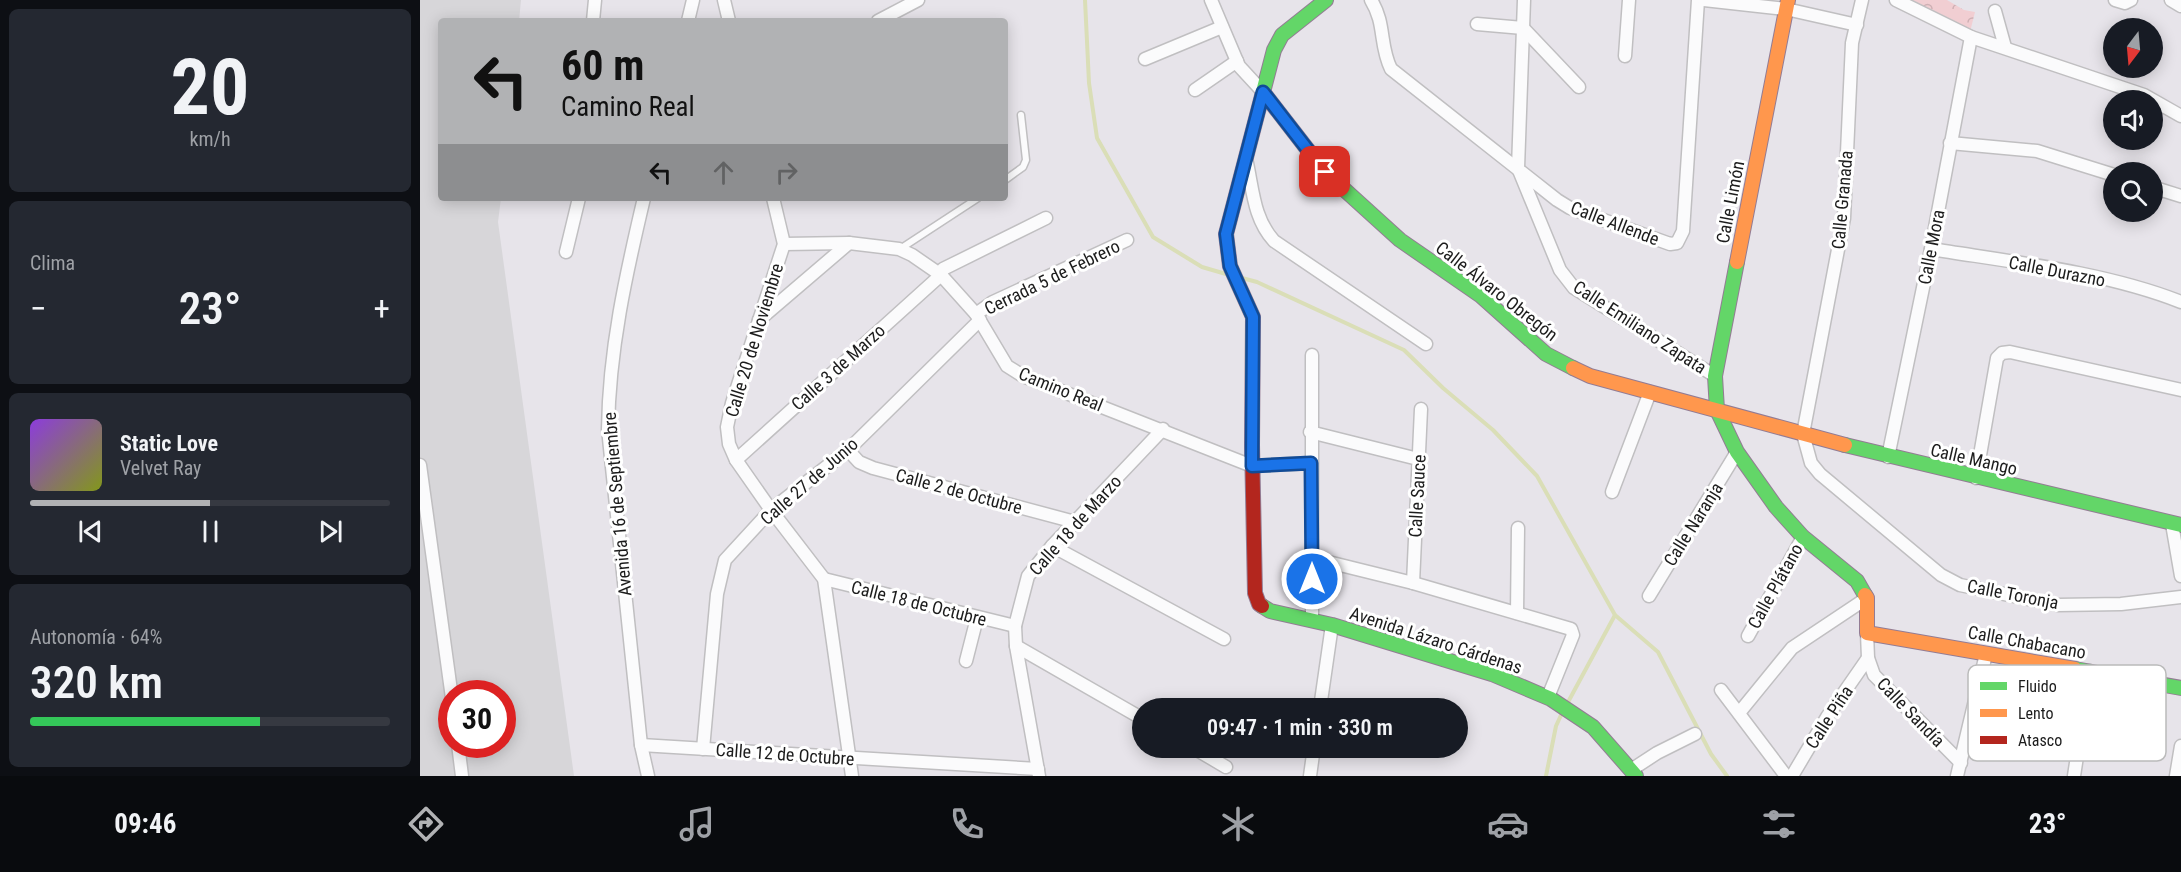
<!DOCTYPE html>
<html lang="es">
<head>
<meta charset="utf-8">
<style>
	body { margin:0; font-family:"Roboto Condensed",sans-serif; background:#242831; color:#f1f3f6; height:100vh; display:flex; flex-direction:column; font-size:22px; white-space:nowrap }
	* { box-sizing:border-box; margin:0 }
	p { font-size:20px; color:#9ea1a6 }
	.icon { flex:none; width:33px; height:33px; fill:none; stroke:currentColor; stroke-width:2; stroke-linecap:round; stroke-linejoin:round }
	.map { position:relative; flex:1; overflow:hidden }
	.details { display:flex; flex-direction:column; gap:9px; padding:9px; background:#0d0f14; width:420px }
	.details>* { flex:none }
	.top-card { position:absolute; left:18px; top:18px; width:570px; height:183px; border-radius:6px; box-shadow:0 3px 15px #0003; background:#b1b2b4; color:#111; overflow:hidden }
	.needle { width:39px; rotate:196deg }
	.controls { position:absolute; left:1683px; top:18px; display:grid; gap:12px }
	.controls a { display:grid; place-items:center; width:60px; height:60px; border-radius:50%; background:#171b24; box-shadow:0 3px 15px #0003; font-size:30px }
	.speed { position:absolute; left:18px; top:680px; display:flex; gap:12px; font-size:30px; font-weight:700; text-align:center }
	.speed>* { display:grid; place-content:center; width:78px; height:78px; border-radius:50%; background:#171b24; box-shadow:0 3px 15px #0003; line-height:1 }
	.speed .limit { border:9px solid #d22; background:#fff; color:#111 }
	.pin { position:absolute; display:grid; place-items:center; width:51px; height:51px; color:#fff; margin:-26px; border-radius:12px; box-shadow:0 3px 9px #0006 }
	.me { position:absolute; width:66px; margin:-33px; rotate:0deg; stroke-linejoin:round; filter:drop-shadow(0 0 4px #0008) }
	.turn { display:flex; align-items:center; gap:21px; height:126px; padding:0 24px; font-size:27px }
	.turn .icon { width:78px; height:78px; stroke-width:2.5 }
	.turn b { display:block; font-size:42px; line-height:51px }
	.lanes { display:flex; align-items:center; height:57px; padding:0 24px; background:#0003; justify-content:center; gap:30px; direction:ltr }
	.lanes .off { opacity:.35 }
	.big { font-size:45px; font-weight:600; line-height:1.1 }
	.details .card { flex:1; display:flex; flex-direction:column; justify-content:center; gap:9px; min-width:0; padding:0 21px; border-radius:9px; background:#242831 }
	.details .dial { align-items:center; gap:0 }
	.dial b { font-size:78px; line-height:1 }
	.song { display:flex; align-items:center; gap:18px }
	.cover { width:72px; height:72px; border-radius:9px; background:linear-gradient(135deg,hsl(270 70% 55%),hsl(70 70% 35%)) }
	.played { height:6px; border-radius:3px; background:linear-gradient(90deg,#b1b2b4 50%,#363941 50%) }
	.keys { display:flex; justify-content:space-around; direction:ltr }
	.heat { display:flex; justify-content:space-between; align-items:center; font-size:33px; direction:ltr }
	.charge { height:9px; border-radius:4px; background:linear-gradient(90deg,#34c759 64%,#363941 0) }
	.trip { position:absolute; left:712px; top:698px; width:336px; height:60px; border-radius:30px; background:#171b24; box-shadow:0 3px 15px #0003; font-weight:600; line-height:60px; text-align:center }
	.menu { display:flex; height:96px; justify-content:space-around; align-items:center; background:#090b0e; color:#9ea1a6 }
	.menu .icon { width:42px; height:42px }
	.menu .selected { color:#b1b2b4 }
	.menu b { font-size:27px; color:#f1f3f6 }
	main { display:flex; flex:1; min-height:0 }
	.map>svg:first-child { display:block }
	.residential { fill:#d7d6d9; fill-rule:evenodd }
	.park { fill:url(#park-crowns) }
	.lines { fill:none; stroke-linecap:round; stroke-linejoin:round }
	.stream { stroke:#dadeb7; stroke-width:4 }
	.lane-casing { stroke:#c0bfc1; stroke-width:9 }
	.street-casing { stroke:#c0bfc1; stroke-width:15 }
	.fast-casing { stroke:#937c94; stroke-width:16 }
	.slow-casing { stroke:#937c94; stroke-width:16 }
	.jam-casing { stroke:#937c94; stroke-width:16 }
	.lane { stroke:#fbfbfc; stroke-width:6 }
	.street { stroke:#fbfbfc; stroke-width:12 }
	.fast { stroke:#63d668; stroke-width:14 }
	.slow { stroke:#ff974d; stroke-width:14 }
	.jam { stroke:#b3261e; stroke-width:14 }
	.route-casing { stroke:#114b97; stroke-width:15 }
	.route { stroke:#1a73e8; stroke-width:10 }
	.labels { text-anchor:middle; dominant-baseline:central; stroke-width:6; stroke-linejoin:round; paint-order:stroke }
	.street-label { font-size:18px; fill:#1c1c1c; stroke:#fff }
	.key { fill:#fff; stroke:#bbb; stroke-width:1.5 }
	.key-label { font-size:16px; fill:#1c1c1c }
</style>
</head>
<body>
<main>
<section class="details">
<div class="card dial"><b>20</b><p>km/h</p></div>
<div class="card"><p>Clima</p>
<div class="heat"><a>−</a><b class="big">23°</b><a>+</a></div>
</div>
<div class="card">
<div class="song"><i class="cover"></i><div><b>Static Love</b><p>Velvet Ray</p></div></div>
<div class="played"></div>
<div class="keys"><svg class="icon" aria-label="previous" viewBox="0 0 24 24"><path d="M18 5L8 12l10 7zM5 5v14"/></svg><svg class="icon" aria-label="pause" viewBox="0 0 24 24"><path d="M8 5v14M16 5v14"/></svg><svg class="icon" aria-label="next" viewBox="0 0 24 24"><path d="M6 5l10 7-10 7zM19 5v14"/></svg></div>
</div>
<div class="card"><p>Autonomía · 64%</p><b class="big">320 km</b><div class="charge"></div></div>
</section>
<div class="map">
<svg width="1761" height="776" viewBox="0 0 1761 776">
	<defs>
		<pattern id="park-crowns" width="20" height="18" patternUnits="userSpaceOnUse" patternTransform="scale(1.5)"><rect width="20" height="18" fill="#f1ced2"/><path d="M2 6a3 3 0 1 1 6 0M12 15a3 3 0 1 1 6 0" fill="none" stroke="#ceb0b4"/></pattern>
	</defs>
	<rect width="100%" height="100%" fill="#e7e4ea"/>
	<!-- residential -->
	<path class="residential" d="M0,0H101L99,21H21V198H81L78,222L154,776H0ZM32,693H82V744H32Z"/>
	<!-- park -->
	<path class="park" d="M1481,0H1527L1544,10L1555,12L1550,32Z"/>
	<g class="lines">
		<!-- stream -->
		<g class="stream">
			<path d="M665,0L669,83L677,138L733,237L782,267L806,274"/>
			<path d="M822,278L837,282L984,350L1023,388L1073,430L1117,476L1195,615L1238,652L1291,754L1307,776"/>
			<path d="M1147,704L1195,615"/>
			<path d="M1126,776L1136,726L1142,713"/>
		</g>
		<defs>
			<g id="lane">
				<path d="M585,180L603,167L606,160L601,115"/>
				<path d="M480,249L558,198"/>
			</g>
			<g id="street">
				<path d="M304,0L309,21"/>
				<path d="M791,0L819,66L843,92"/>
				<path d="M951,0C966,24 959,45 971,69L1137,200L1150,208L1250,244L1257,243L1263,231L1278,0"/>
				<path d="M1104,0L1098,168L1140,270L1154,288L1295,376"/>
				<path d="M1284,0L1366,9L1437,25"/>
				<path d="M1442,0L1432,43L1424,218L1383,434L1391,463L1400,474L1521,575L1540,585L1638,605L1701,604L1761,597"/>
				<path d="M1476,0L1551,37L1724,95L1761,116"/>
				<path d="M1695,0L1705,3L1711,0"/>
				<path d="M1751,0L1761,6"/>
				<path d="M1575,11L1585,47"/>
				<path d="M173,21L175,0"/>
				<path d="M268,21L273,0"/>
				<path d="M458,21L498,0"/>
				<path d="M1057,24L1103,28L1159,87"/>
				<path d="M1205,56L1209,0"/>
				<path d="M725,59L802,27"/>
				<path d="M775,90L817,61"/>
				<path d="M1530,143L1617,151L1694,175"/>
				<path d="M827,163C833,191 834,219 854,241L1006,344"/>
				<path d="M1732,187L1761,196"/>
				<path d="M224,198C206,274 189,350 188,429L221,745L228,776"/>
				<path d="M353,198L364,244L312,403L307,427L309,444L316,460L351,510L404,579L432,776"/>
				<path d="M364,244L429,243L479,249L492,255L521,275L556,314L587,366L603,376L832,466L891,463"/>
				<path d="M1511,249C1592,262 1685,272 1761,302"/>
				<path d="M146,252L159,198"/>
				<path d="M556,314L573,302L707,240"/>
				<path d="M339,320L429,243"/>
				<path d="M892,355V620"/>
				<path d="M890,432L998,459"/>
				<path d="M428,450L439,462L453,468L655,522"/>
				<path d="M1468,457L1511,249L1551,37"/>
				<path d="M316,460L521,275L523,269L626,218"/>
				<path d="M0,465L32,698"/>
				<path d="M1556,478L1577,358L1582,353L1590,352L1761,390"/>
				<path d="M1192,492L1230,392"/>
				<path d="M1752,524L1761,576"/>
				<path d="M632,546L804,639"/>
				<path d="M892,558L993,583L1151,629L1153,635L1128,697"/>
				<path d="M404,579L595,626"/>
				<path d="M993,583L1001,409"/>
				<path d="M1229,596L1317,452"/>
				<path d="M1097,613L1098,528"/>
				<path d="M1447,633L1448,658L1454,675L1541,763"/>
				<path d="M1328,636L1383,537"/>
				<path d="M596,646L723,719"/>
				<path d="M546,661L557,618"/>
				<path d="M1301,690L1366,776"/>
				<path d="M900,708L912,625"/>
				<path d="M1319,713L1372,648L1447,598"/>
				<path d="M38,744L42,776"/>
				<path d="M221,745L618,769"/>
				<path d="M772,747L806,767"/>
				<path d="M283,749L297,594L305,560L351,510L428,450L560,320"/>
				<path d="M1211,770L1237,753L1275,734"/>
				<path d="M619,776L596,646L595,626L608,576L632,546L743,429"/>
				<path d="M890,776L894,747"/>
				<path d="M1372,776L1407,717L1448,658"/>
				<path d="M1537,776L1566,654"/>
				<path d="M1654,776L1670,671"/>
				<path d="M1756,776L1761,746"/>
			</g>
			<g id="fast">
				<path d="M843,92L905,172L980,240L1061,296L1126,354L1153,368"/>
				<path d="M1317,262L1295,376L1297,410L1317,452L1356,507L1383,537L1437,581L1445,595"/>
				<path d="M832,445L833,317L810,266L806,234L854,50L862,35L906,0"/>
				<path d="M1425,445L1761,525"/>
				<path d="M842,606L850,611L912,625L1072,674L1131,699L1173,727L1216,776"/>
				<path d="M1655,669L1761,688"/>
			</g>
			<g id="slow">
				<path d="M1317,262L1368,0"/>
				<path d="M1153,368L1170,376L1425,445"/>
				<path d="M1445,595L1447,598V633L1655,669"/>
			</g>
			<path id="jam" d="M832,445L835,593L839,604L842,606"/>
		</defs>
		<!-- lane casing -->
		<use href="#lane" class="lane-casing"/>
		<!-- street casing -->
		<use href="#street" class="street-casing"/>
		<!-- fast casing -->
		<use href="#fast" class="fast-casing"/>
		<!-- slow casing -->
		<use href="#slow" class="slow-casing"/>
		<!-- jam casing -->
		<use href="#jam" class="jam-casing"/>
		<!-- lane -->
		<use href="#lane" class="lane"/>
		<!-- street -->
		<use href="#street" class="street"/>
		<!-- fast -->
		<use href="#fast" class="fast"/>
		<!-- slow -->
		<use href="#slow" class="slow"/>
		<!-- jam -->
		<use href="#jam" class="jam"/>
	</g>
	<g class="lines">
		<defs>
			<path id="route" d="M892,579L891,463L832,466L833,317L810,266L806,234L843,92L905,172"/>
		</defs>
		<!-- route casing -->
		<use href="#route" class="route-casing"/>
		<!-- route -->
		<use href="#route" class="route"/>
	</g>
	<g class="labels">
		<!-- street labels -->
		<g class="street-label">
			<text transform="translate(1422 200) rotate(-85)">Calle Granada</text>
			<text transform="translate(1310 202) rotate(-79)">Calle Limón</text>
			<text transform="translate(1195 223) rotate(21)">Calle Allende</text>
			<text transform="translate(1511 247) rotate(-79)">Calle Mora</text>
			<text transform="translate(1637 271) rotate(11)">Calle Durazno</text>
			<text transform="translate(632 277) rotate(-26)">Cerrada 5 de Febrero</text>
			<text transform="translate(1077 291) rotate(38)">Calle Álvaro Obregón</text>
			<text transform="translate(1220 327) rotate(33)">Calle Emiliano Zapata</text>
			<text transform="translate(334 340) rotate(-73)">Calle 20 de Noviembre</text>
			<text transform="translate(418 367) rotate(-42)">Calle 3 de Marzo</text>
			<text transform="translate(641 389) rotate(22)">Camino Real</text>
			<text transform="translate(1554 459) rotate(13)">Calle Mango</text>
			<text transform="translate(389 481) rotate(-41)">Calle 27 de Junio</text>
			<text transform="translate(539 491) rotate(15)">Calle 2 de Octubre</text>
			<text transform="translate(997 496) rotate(-87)">Calle Sauce</text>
			<text transform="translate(197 504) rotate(-95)">Avenida 16 de Septiembre</text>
			<text transform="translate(1273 524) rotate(-58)">Calle Naranja</text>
			<text transform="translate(655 525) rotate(-48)">Calle 18 de Marzo</text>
			<text transform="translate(1355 586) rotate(-61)">Calle Plátano</text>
			<text transform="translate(1593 594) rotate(11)">Calle Toronja</text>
			<text transform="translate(499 603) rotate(14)">Calle 18 de Octubre</text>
			<text transform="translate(1016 640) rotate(18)">Avenida Lázaro Cárdenas</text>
			<text transform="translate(1607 642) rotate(10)">Calle Chabacano</text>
			<text transform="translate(1491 712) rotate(46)">Calle Sandía</text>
			<text transform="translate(1409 717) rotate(-57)">Calle Piña</text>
			<text transform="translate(365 754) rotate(4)">Calle 12 de Octubre</text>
		</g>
	</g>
	<!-- legend -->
	<rect x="1548" y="665" width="198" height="96" rx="9" class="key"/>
	<rect x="1560" y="682" width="27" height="8" fill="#63d668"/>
	<rect x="1560" y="709" width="27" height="8" fill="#ff974d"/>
	<rect x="1560" y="736" width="27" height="8" fill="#b3261e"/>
	<g class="key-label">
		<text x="1598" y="692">Fluido</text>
		<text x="1598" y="719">Lento</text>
		<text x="1598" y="746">Atasco</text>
	</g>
</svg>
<div class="controls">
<a><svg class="needle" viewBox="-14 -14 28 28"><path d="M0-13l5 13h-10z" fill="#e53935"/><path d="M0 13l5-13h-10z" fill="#9ea1a6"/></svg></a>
<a><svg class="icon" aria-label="sound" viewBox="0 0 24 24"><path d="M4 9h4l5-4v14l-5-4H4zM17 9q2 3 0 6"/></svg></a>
<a><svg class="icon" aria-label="search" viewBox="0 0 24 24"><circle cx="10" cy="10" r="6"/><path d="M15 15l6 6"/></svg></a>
</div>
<div class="speed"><div class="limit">30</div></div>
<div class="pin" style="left:905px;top:172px;background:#d93025"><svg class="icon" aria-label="arrive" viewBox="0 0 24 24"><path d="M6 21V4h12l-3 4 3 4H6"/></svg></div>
<svg class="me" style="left:892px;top:579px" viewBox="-20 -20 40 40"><circle r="17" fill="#1a73e8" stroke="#fff" stroke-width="3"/><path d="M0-11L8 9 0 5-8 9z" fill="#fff"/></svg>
<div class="trip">09:47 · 1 min · 330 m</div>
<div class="top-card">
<div class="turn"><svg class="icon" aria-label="left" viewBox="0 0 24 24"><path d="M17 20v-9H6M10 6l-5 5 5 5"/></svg><div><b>60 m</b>Camino Real</div></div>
<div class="lanes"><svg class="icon" aria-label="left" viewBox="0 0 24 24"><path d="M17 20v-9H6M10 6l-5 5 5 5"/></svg><svg class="icon off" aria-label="ahead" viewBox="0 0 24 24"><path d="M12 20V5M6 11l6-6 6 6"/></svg><svg class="icon off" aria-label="right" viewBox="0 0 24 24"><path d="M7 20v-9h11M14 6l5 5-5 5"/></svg></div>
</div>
</div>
</main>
<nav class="menu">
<b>09:46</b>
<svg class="icon selected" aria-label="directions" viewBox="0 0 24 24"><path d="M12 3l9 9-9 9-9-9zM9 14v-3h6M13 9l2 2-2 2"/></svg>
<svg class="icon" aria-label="music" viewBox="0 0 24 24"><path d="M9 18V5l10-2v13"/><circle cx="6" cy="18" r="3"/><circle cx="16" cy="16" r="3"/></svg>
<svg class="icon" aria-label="phone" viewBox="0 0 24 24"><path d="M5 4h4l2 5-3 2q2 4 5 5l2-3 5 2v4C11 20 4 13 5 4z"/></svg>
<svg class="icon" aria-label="climate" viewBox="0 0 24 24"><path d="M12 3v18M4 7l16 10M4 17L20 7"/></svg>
<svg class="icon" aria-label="car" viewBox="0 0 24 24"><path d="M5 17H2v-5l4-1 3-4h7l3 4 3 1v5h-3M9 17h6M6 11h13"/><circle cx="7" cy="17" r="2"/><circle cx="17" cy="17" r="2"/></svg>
<svg class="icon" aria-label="filters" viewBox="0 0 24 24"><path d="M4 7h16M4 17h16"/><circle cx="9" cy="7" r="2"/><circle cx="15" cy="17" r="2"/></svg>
<b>23°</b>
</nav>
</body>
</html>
